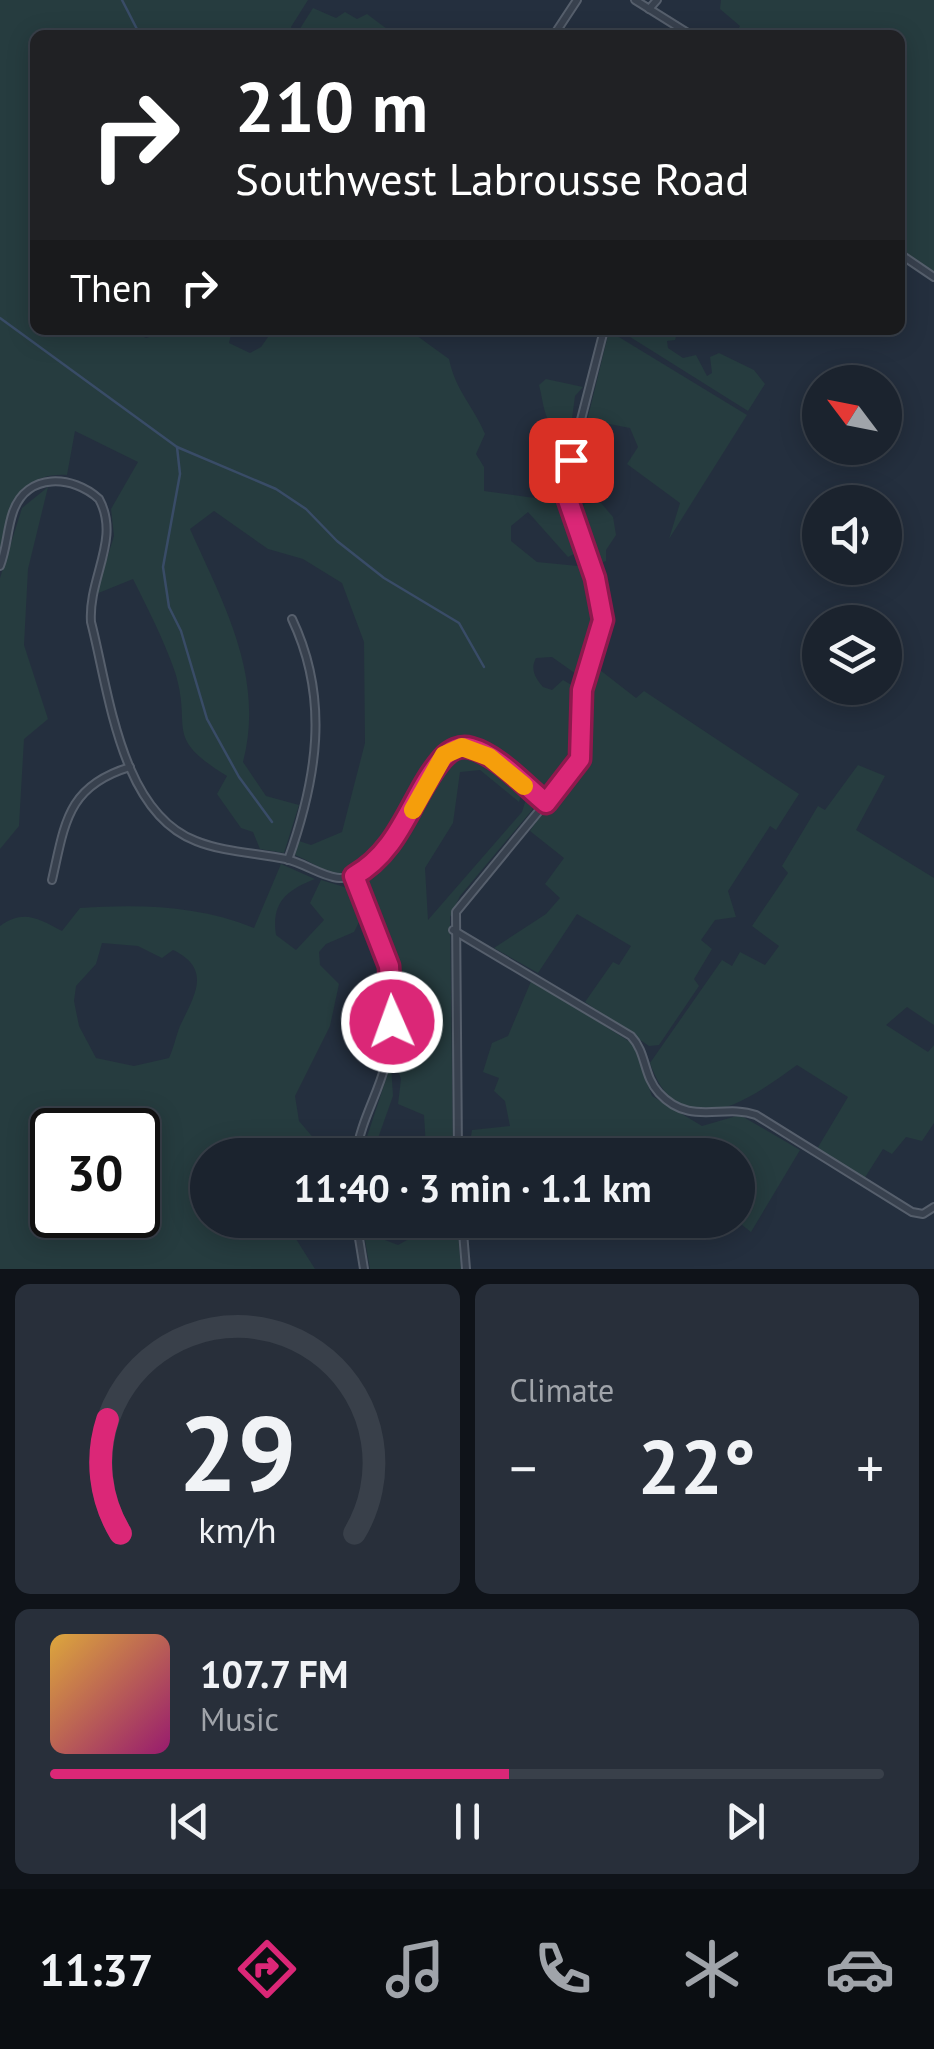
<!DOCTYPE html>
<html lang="en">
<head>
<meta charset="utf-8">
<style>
	body { margin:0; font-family:"PT Sans",sans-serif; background:#282f3a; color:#f1f3f6; height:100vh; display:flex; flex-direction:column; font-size:38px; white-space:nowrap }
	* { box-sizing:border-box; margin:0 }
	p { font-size:32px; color:#a0a4aa }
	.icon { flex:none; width:55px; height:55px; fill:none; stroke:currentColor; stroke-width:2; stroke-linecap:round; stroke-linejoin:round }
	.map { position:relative; height:1269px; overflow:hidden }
	.sheet { display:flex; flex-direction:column; gap:15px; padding:15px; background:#0f1319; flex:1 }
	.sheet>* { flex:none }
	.banner { position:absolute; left:30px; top:30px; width:875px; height:305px; border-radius:15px; box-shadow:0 5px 25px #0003,0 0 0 2px #39404a; background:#202124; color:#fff; overflow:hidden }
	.needle { width:65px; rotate:302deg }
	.buttons { position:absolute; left:802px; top:365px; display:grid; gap:20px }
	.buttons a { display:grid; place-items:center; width:100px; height:100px; border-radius:50%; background:#1b232e; box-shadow:0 5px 25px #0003,0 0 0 2px #39404a; font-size:50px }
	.speed { position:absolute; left:30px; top:1108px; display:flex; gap:20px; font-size:50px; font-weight:700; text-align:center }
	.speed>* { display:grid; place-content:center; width:130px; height:130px; border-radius:50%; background:#1b232e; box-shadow:0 5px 25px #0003,0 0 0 2px #39404a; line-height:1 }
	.speed .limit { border:5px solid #111; border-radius:15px; background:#fff; color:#111 }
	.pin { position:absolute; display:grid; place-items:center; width:85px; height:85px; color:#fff; margin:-42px; border-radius:20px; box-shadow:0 5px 15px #0006 }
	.me { position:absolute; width:110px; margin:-55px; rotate:358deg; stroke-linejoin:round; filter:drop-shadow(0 0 8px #0008) }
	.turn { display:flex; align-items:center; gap:35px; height:210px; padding:0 40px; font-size:45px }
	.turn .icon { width:130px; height:130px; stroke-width:2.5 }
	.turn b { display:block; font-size:70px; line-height:85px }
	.then { display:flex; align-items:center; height:95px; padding:0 40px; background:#0003; gap:20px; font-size:38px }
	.big { font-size:75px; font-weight:700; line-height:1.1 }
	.sheet .card { flex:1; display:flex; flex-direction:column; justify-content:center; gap:15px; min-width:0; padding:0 35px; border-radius:15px; background:#282f3a }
	.sheet .dial { align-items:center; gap:0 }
	.dial svg { height:260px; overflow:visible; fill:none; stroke:#39404a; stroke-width:7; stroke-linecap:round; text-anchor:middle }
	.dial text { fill:#f1f3f6; stroke:none }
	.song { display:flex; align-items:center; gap:30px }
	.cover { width:120px; height:120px; border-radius:15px; background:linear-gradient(135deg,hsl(40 70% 55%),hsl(320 70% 35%)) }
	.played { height:10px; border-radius:5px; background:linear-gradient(90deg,#db2777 55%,#39404a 55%) }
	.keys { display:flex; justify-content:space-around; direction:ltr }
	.heat { display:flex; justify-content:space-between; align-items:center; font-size:55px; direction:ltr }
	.sheet .tiles { flex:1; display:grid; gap:15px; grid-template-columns:1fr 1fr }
	.card:last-child { grid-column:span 2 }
	.trip { position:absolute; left:190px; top:1138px; width:565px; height:100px; border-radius:50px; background:#1b232e; box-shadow:0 5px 25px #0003,0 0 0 2px #39404a; font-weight:700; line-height:100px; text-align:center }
	.tab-bar { display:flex; height:160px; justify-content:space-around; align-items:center; background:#0b0e12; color:#a0a4aa }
	.tab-bar .icon { width:70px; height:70px }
	.tab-bar .active { color:#db2777 }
	.tab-bar b { font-size:45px; color:#f1f3f6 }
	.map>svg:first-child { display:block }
	.green { fill:#263c3f; fill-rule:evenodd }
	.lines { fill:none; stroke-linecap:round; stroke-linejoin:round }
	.stream { stroke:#394c67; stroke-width:2.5 }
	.minor-casing { stroke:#565f6c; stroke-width:10 }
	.minor { stroke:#38414e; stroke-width:6 }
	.route-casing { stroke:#8e194d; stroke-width:25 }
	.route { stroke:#db2777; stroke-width:18 }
	.slow { stroke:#f59e0b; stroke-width:18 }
</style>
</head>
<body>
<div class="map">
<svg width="934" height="1269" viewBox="0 0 934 1269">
	<rect width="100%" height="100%" fill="#242f3e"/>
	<!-- green -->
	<g class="green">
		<path d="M0,0H308L291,27L294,35H35V330H131L146,338L171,330H232L229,343L250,353L261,347L273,330H409L449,359C456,392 473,405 485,434L476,454L484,467V491L563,502L576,553L568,557L528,512L511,526V541L537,562L578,566C608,602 594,636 576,674L552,657L536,658C530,669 535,678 543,687L552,690L563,680L578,689L572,746L544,796L483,747L455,744C412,762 393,877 338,873C323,872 309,860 295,855L299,841L311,845L342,832L365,743L364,642L342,583L303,559L268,549L214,511L190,529C224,605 265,677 243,762L266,796L299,805L284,853L260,849L253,832L241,828L217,794L227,776C162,736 193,730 175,672C164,640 148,609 133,579L96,594L114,536L111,509L138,462L75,431L67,475C16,472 10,513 0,552Z"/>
		<path d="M721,0H934V272L906,258L900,249V35H735L740,26L720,9Z"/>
		<path d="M313,8L336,18L345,12L357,19L367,14L395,35H296Z"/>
		<path d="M619,330H678L675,340L667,341L668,348L683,358L696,355L707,376L712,373L710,357L719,353L754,370L765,384L748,411Z"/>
		<path d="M609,331L747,415L669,539L680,503L627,464L638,447L630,428L609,424L602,429L587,421Z"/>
		<path d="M546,379L583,387L575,396L571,426L561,433C543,423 544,403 539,385Z"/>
		<path d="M48,487L28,569L24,645L48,719L24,739L19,826L0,849V578L22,508Z"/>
		<path d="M601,503L613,517L616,535L606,550V561L597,564L587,534L590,528L580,510L585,504Z"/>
		<path d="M591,663L636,698L644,691L799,794L776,830L770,826L728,891L736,917L715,920L701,940L712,949L694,979L699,986L659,1045L649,1046L585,1002L613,962L619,965L631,946L577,914L538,973L494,948L546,914L560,898L545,884L564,858L530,831L584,751Z"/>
		<path d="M467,754L478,757L522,792L519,802L480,770L460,772L453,823L425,868L428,920L522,812L527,796L537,804L460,896L450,917L453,1155H421L426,1147L424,1115L398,1104L401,1079L392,1055L397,977L362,879L403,835L448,760Z"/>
		<path d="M858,765L885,776L856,830L934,878V1025L907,1007L886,1025L928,1052L934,1045V1123L922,1141L906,1137L892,1154L883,1149L864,1179L817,1149L848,1097L797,1065C749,1100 681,1150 650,1063L722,960L732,966L740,952L765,965L779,946L752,926L788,873L782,866L818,806L825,810Z"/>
		<path d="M281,864L315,879C287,890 271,902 276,935L296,950L324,920L310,903L321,880L351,889L363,914L354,932L326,944L319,952L320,965L339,984L330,1026L295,1096L299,1121L328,1155H208V1220H284L315,1269H0V926C23,909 38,918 62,931L80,908C139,904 198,905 254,928ZM102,943L138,946L162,958L173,950C213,969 194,996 180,1026C176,1036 174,1047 169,1058L134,1066L96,1058L79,1026L74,1001L76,986L96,964ZM52,1130H138V1215H52Z"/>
		<path d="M532,979L633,1044L652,1096L702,1126L740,1115L800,1150L751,1232L736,1220L738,1155H525L519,1145L469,1149L472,1130L510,1126L505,1101L494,1091L499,1078L483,1072L492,1043L508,1036Z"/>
		<path d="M391,1064L393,1096L372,1155H361Z"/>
		<path d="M409,1220H457L461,1269H370L365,1240L377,1237L398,1245L409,1239Z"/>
	</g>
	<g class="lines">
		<!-- stream -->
		<g class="stream">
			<path d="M122,0L140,35"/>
			<path d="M0,318L177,447L276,489L306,509L337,541L384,578L459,623L484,667"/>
			<path d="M177,447L180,474L163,567L169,607L181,631L207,719L239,777L272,822"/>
		</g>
		<defs>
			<g id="minor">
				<path d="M635,0L691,35"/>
				<path d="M649,9L657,0"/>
				<path d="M554,35L577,0"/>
				<path d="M900,254L934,277"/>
				<path d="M0,566C7,548 7,529 13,512C27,472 73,475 99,499C121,539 88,578 91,622C109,691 120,812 196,841C223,852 257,853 286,859C313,865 337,891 364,870C399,845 432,754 462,747L489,757L547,803"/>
				<path d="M288,860C317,779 330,699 292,619"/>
				<path d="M354,876C380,945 403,991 385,1066C377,1096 360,1123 356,1155"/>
				<path d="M52,880C65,823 67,786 130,767"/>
				<path d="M453,930L631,1036C647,1053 643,1076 659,1093C690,1127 723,1103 756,1115L912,1212L923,1214L934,1207"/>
				<path d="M458,1155L456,912L571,772L582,748V690L603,613L568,501L567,474L604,330"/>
				<path d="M356,1220L364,1269"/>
				<path d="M462,1220L466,1269"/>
			</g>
		</defs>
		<!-- minor casing -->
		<use href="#minor" class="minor-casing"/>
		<!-- minor -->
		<use href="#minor" class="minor"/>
	</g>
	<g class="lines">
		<defs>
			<path id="route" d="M392,1022L389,966L354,876C403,848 411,794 443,758C450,750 460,745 471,748C498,755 525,786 546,803L580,759L582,690L603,620L595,578L568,500L571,460"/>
		</defs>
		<!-- route casing -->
		<use href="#route" class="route-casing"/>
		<!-- route -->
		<use href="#route" class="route"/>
		<!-- slow -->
		<path class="slow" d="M413,810L444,755L462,747L489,757L524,786"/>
	</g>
</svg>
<div class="buttons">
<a><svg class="needle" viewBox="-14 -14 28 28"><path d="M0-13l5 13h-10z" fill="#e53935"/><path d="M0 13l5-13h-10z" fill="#a0a4aa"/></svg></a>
<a><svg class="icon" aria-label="sound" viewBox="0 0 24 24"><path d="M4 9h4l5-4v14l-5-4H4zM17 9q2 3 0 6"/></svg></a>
<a><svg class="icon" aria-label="layers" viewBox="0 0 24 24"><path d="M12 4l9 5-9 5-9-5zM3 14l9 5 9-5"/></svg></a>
</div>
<div class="speed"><div class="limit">30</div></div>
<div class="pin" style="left:571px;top:460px;background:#d93025"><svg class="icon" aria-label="arrive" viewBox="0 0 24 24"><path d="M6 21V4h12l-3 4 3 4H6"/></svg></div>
<svg class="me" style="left:392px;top:1022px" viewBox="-20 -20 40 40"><circle r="17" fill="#db2777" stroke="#fff" stroke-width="3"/><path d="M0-11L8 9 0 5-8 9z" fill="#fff"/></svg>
<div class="trip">11:40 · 3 min · 1.1 km</div>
<div class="banner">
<div class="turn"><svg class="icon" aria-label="right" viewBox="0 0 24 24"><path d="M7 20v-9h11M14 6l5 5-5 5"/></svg><div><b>210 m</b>Southwest Labrousse Road</div></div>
<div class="then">Then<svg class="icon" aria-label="right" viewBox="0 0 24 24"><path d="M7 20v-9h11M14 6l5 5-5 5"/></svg></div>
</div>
</div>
<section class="sheet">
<div class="tiles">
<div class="card dial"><svg viewBox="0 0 100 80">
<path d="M14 69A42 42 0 1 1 86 69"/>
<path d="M14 69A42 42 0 0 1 10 34" stroke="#db2777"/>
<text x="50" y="56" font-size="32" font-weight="700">29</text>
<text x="50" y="72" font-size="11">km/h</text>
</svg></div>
<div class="card"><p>Climate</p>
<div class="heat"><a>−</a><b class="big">22°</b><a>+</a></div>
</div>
<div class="card">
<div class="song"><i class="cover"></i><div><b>107.7 FM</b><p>Music</p></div></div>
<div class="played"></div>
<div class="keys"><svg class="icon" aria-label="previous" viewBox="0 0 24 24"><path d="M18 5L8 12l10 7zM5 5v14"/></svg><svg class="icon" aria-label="pause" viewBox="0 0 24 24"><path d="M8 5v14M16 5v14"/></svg><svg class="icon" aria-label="next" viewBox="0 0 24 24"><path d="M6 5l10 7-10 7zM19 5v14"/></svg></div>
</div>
</div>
</section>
<nav class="tab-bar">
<b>11:37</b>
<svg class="icon active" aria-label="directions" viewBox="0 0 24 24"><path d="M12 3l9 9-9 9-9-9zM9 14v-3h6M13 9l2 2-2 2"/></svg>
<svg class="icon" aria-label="music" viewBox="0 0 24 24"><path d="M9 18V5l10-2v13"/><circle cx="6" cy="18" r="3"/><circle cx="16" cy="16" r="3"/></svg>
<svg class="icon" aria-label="phone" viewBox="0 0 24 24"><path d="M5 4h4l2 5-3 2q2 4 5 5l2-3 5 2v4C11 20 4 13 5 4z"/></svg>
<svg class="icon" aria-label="climate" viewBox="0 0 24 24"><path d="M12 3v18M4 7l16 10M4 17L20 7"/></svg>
<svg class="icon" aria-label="car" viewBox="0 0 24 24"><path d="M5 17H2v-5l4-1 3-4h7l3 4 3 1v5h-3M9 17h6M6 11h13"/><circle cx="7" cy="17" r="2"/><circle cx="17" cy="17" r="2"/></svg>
</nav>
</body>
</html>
